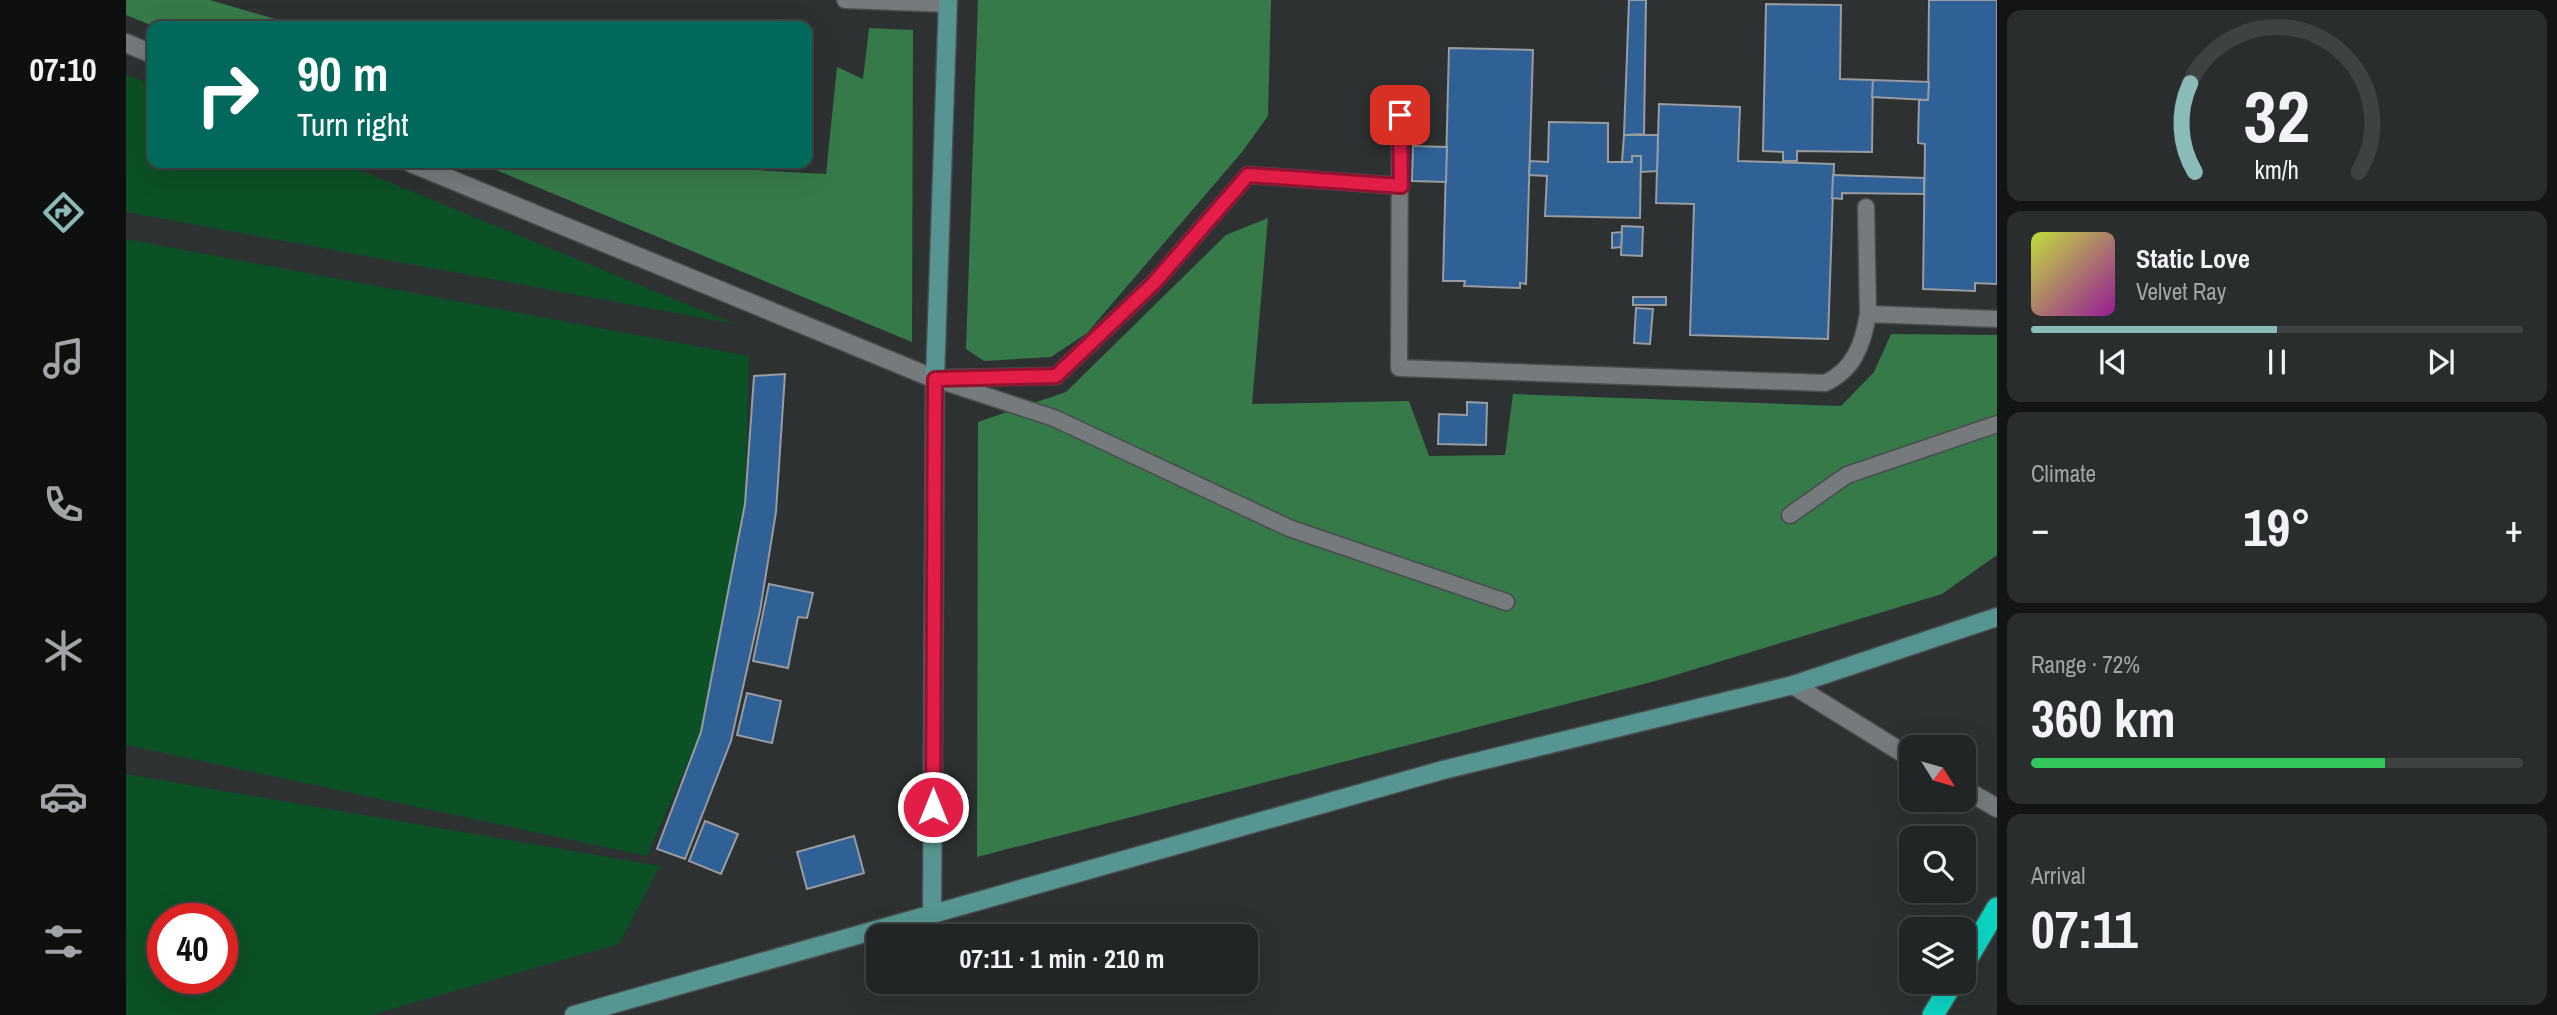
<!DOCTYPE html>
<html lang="en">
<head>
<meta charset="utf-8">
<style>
	body { margin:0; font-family:"Archivo Narrow",sans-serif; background:#2a2d2e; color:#f1f3f6; height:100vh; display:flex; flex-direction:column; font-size:26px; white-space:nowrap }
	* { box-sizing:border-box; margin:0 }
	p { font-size:23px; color:#a2a5a7 }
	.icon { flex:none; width:38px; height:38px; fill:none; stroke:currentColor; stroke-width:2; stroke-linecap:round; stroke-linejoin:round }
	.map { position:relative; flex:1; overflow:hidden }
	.details { display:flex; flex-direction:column; gap:10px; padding:10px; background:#131415; width:560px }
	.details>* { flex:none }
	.guide { position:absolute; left:21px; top:21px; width:665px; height:147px; border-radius:14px; box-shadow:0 7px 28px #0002,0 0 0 2px #3f4243; background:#00695c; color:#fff; overflow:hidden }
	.needle { width:46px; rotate:127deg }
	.controls { position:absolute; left:1773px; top:735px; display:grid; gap:14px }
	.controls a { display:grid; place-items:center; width:77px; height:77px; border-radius:14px; background:#222526; box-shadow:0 7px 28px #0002,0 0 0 2px #3f4243; font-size:35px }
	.speed { position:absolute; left:21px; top:903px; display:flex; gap:14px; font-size:35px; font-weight:700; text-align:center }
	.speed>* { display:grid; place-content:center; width:91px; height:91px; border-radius:50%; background:#222526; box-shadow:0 7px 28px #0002,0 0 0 2px #3f4243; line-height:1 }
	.speed .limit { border:10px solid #d22; background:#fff; color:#111 }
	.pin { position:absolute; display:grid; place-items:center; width:60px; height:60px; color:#fff; margin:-30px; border-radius:14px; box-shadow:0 4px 10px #0006 }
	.me { position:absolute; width:77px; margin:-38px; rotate:0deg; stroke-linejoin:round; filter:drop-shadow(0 0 5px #0008) }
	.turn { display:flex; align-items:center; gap:24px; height:147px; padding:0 35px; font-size:32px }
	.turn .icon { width:91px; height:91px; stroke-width:2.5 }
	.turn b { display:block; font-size:49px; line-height:60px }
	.big { font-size:52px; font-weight:700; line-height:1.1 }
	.details .widget { flex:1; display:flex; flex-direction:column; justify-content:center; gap:10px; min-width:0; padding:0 24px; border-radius:14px; background:#2a2d2e }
	.details .dial { align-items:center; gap:0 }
	.dial svg { height:182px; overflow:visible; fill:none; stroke:#3f4243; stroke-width:7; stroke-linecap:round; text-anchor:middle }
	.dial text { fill:#f1f3f6; stroke:none }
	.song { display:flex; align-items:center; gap:21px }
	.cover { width:84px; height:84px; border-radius:10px; background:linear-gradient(135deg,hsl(70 70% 55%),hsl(300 70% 35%)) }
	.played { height:7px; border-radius:4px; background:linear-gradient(90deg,#8bbbb9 50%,#3f4243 50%) }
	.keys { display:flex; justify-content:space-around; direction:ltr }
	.heat { display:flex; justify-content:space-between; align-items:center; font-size:38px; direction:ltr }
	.charge { height:10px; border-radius:5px; background:linear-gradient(90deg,#34c759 72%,#3f4243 0) }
	.trip { position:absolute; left:740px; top:924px; width:392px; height:70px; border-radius:14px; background:#222526; box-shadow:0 7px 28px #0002,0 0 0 2px #3f4243; font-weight:700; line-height:70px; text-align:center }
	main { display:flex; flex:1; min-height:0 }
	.dock { display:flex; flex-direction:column; width:126px; justify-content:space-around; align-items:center; background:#0e0f0f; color:#a2a5a7 }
	.dock .icon { width:49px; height:49px }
	.dock .active { color:#8bbbb9 }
	.dock b { font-size:32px; color:#f1f3f6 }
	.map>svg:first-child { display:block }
	.green { fill:#0c5025; fill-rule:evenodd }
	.forest { fill:#377a49 }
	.building { fill:#2f6197; stroke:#989b9f; stroke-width:2 }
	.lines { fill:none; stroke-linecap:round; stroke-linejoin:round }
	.lane-casing { stroke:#484c4d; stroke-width:19 }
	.street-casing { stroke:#484c4d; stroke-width:21 }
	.secondary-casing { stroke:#484c4d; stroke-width:21 }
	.highway-casing { stroke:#484c4d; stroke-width:24 }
	.lane { stroke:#757a7c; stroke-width:16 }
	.street { stroke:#757a7c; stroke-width:18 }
	.secondary { stroke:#569591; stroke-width:18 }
	.highway { stroke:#0cd4c2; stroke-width:21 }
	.route-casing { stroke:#92132f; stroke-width:18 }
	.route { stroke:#e11d48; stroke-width:12 }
</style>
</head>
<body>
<main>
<nav class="dock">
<b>07:10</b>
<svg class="icon active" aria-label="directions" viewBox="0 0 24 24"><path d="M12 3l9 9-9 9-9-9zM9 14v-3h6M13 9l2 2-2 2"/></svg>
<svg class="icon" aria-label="music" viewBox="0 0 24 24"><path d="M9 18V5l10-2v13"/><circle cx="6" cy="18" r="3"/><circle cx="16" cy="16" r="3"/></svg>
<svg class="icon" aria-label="phone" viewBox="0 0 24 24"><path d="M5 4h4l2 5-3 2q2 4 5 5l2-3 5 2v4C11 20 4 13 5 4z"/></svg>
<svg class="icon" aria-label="climate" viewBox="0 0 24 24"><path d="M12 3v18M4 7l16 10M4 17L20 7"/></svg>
<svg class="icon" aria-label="car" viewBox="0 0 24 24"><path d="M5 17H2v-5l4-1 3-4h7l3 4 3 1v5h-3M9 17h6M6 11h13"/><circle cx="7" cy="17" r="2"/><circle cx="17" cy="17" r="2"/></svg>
<svg class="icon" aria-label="filters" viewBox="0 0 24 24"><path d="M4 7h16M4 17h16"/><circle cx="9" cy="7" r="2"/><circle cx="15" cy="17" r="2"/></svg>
</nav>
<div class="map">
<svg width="1871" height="1015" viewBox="0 0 1871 1015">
	<rect width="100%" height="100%" fill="#2d3132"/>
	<!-- green -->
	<g class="green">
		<path d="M0,74L26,85V163H216L609,324L0,212Z"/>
		<path d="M0,239L623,356L619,504L575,732L521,856L0,745Z"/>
		<path d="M0,774L534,866L493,944L245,1015H0ZM37,919H96V978H37Z"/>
	</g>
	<!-- forest -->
	<g class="forest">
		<path d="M0,0H84L173,26H27L0,15Z"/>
		<path d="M852,0H1145L1142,116L1116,152L961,333L925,357L858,361L840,349Z"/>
		<path d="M743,28L787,30L786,342L353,163H623L628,170L700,174L711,67L737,79Z"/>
		<path d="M1142,218L1126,404L1283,401L1303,456L1379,455L1387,394L1715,406L1748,372L1765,334L1871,335V555L1816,594L1533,680L851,857L852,422L940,392L1100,235Z"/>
	</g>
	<!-- building -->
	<g class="building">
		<path d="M1503,0H1520L1518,134L1498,135Z"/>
		<path d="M1803,0H1871V284L1849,283V291L1797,289L1799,144L1792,143L1793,100H1802Z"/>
		<path d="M1640,4L1715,5L1714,79L1747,80L1746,152L1671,151V161H1657V152L1637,151Z"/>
		<path d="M1323,48L1407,50L1400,284L1394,283V288L1338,286L1339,281H1317Z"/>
		<path d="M1747,80L1803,82L1802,100L1746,97Z"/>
		<path d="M1533,104L1614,107L1612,161L1708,164L1702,339L1564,335L1568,204L1530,203Z"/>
		<path d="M1423,122L1482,123V162H1506V156H1515L1514,218L1419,216L1421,176L1403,175L1404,161L1422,162Z"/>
		<path d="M1498,135H1532L1531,171L1515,172V156H1506V162H1496Z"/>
		<path d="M1287,146L1321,147L1320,182L1286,181Z"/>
		<path d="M1707,175L1798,178V194L1716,193V199L1706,198Z"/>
		<path d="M1496,226L1517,227L1516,256L1495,255Z"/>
		<path d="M1496,232L1495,247L1486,248V233Z"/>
		<rect x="1507" y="297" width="33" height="8"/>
		<path d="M1510,308L1527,309L1524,344L1508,343Z"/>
		<path d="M659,374L650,512L634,611L605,741L559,859L531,849L575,732L619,504L628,376Z"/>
		<path d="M1341,402L1361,403L1360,445L1312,444L1313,414L1341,415Z"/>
		<path d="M643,584L687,593L681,618L672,617L662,668L627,661Z"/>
		<path d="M621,693L655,701L646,743L611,735Z"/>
		<path d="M579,821L612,834L595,874L563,861Z"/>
		<path d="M728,836L738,873L681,889L671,852Z"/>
	</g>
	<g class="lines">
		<defs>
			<g id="lane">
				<path d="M719,0L822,4"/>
				<path d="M1274,115L1273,368L1699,383C1728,370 1737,344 1742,314L1871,319"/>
				<path d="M1740,207L1742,314"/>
				<path d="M821,378L930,376L1028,283L1122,175L1275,186"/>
				<path d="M809,379L928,418L1163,528L1380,602"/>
				<path d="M1664,515L1721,475L1871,424"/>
			</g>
			<g id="street">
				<path d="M0,43L26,54"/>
				<path d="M285,163L809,379"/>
				<path d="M1667,685L1785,758"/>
				<path d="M1838,789L1871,808"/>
			</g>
			<g id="secondary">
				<path d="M806,914L809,379L822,0"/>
				<path d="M448,1015L1317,770L1667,685L1871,617"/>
			</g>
			<g id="highway">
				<path d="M1838,964L1871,908"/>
				<path d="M1807,1015L1827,982"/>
			</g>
		</defs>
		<!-- lane casing -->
		<use href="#lane" class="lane-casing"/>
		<!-- street casing -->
		<use href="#street" class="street-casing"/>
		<!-- secondary casing -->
		<use href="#secondary" class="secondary-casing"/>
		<!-- highway casing -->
		<use href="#highway" class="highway-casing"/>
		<!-- lane -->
		<use href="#lane" class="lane"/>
		<!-- street -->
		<use href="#street" class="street"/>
		<!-- secondary -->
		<use href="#secondary" class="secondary"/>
		<!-- highway -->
		<use href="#highway" class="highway"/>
	</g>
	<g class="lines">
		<defs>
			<path id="route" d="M807,807L809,379L930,376L1028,283L1122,175L1275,186L1274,115"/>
		</defs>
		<!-- route casing -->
		<use href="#route" class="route-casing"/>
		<!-- route -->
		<use href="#route" class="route"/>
	</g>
</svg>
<div class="controls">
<a><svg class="needle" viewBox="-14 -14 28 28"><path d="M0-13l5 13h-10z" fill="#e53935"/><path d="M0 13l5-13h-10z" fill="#a2a5a7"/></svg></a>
<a><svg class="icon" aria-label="search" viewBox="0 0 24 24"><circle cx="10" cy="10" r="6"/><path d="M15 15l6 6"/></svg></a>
<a><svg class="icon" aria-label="layers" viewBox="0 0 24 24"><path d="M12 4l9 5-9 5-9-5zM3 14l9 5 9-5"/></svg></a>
</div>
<div class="speed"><div class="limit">40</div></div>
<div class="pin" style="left:1274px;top:115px;background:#d93025"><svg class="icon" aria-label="arrive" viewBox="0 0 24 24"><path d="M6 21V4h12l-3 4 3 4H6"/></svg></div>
<svg class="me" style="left:807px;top:807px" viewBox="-20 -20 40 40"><circle r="17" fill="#e11d48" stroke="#fff" stroke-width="3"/><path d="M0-11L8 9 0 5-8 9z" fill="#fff"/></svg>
<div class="trip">07:11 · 1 min · 210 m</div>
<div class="guide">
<div class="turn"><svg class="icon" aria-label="right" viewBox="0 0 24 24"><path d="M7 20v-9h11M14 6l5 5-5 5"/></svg><div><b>90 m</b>Turn right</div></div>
</div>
</div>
<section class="details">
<div class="widget dial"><svg viewBox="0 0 100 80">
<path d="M14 69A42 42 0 1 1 86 69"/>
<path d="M14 69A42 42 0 0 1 12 30" stroke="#8bbbb9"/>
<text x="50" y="56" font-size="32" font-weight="700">32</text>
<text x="50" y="72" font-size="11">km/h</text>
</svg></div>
<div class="widget">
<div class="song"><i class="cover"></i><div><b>Static Love</b><p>Velvet Ray</p></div></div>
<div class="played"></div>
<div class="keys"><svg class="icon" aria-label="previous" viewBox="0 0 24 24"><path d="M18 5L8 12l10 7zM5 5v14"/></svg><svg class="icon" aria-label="pause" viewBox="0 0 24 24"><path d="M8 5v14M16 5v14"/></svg><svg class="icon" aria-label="next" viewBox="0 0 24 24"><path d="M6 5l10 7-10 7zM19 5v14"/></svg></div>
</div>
<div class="widget"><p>Climate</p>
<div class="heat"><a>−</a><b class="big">19°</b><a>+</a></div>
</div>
<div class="widget"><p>Range · 72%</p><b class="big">360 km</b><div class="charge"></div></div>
<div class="widget"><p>Arrival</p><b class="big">07:11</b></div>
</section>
</main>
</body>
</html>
